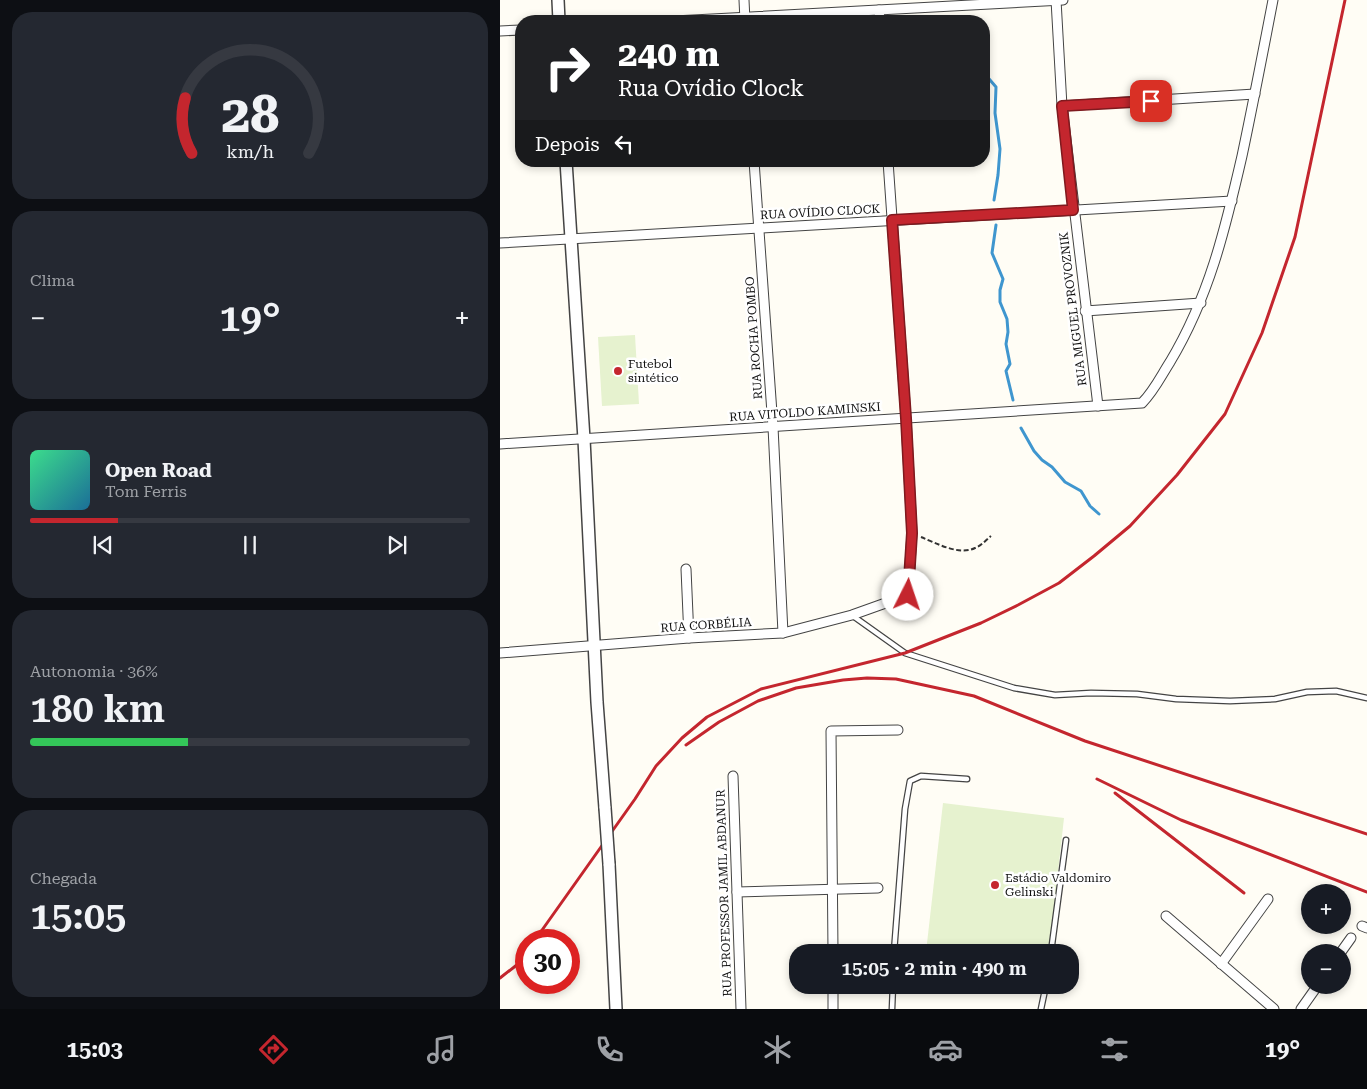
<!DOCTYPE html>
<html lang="pt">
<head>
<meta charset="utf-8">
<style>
	body { margin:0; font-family:"Roboto Serif",serif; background:#242831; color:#f1f3f6; height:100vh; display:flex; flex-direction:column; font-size:19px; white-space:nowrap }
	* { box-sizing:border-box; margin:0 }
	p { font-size:16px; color:#9ea1a6 }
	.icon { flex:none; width:28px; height:28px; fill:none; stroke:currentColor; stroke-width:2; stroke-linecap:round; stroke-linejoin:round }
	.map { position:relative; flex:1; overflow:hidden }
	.side { display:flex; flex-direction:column; gap:12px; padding:12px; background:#0d0f14; width:500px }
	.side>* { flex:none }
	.top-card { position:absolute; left:15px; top:15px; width:475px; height:152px; border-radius:20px; box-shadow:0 2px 8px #0003; background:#202124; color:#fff; overflow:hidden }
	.controls { position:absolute; left:801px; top:884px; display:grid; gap:10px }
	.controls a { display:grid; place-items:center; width:50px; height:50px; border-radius:50%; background:#171b24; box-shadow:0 2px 8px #0003; font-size:25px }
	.speed { position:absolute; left:15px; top:929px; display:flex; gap:10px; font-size:25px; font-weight:700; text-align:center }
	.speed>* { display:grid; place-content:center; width:65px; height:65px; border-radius:50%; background:#171b24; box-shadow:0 2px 8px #0003; line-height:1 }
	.speed .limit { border:8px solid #d22; background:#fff; color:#111 }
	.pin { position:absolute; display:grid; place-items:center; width:42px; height:42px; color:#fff; margin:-21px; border-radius:10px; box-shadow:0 2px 8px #0006 }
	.me { position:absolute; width:55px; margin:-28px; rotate:4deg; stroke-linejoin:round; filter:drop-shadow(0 0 4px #0008) }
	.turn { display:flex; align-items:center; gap:18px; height:105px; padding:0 20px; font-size:22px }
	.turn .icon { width:65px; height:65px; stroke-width:2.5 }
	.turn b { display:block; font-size:35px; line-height:42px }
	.then { display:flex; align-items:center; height:48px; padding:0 20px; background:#0003; gap:10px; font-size:19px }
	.big { font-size:38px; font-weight:600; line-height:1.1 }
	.side .widget { flex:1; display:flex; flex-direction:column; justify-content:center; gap:8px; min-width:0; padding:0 18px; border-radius:20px; background:#242831 }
	.side .dial { align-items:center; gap:0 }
	.dial svg { height:130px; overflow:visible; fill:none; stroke:#363941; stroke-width:7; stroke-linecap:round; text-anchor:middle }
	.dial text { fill:#f1f3f6; stroke:none }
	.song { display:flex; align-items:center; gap:15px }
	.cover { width:60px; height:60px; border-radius:8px; background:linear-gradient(135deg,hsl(150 70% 55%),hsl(200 70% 35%)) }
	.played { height:5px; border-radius:2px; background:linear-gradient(90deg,#c4262e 20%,#363941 20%) }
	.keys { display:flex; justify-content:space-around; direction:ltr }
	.heat { display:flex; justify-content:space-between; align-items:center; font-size:28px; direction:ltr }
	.charge { height:8px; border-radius:4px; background:linear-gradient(90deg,#34c759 36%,#363941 0) }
	.trip { position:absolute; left:289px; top:944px; width:290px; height:50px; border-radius:20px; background:#171b24; box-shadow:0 2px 8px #0003; font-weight:600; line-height:50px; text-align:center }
	.tabs { display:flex; height:80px; justify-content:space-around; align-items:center; background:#090b0e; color:#9ea1a6 }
	.tabs .icon { width:35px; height:35px }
	.tabs .on { color:#c4262e }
	.tabs b { font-size:22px; color:#f1f3f6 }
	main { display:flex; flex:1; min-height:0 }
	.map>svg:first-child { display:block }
	.pitch { fill:#e6f2cf }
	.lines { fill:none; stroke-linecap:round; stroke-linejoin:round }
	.stream { stroke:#3f96cf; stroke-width:3 }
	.service-casing { stroke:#444; stroke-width:7 }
	.minor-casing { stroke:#444; stroke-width:11 }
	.tertiary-casing { stroke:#444; stroke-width:14 }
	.path { stroke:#333; stroke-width:2; stroke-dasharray:5 2.5; stroke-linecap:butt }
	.service { stroke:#fff; stroke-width:4.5 }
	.minor { stroke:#fff; stroke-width:9 }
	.tertiary { stroke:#fff; stroke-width:11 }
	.rail { stroke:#c4262e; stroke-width:3 }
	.tertiary-bridge-casing { stroke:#444; stroke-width:14; stroke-linecap:butt }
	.tertiary-bridge { stroke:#fff; stroke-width:11 }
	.route-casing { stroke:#7f191e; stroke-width:12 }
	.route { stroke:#c4262e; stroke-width:9 }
	.poi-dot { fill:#c4262e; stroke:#fff; stroke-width:2 }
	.labels { text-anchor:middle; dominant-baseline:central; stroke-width:5; stroke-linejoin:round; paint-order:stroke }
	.street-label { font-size:12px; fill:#111; stroke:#fff }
	.poi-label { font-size:12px; fill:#111; stroke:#fff; text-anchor:start }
</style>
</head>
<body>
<main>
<section class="side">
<div class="widget dial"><svg viewBox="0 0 100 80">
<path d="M14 69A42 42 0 1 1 86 69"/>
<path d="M14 69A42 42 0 0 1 10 35" stroke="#c4262e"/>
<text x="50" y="56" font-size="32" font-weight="700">28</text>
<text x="50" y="72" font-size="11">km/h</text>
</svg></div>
<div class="widget"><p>Clima</p>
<div class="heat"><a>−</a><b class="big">19°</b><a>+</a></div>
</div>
<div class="widget">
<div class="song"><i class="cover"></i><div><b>Open Road</b><p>Tom Ferris</p></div></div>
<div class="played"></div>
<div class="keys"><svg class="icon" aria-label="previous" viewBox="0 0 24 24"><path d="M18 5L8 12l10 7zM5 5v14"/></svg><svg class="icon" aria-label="pause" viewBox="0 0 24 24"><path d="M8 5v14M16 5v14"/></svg><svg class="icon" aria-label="next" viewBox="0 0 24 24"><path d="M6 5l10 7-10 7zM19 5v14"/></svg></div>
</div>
<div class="widget"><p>Autonomia · 36%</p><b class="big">180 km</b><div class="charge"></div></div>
<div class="widget"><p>Chegada</p><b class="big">15:05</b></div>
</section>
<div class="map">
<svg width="867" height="1009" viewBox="0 0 867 1009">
	<rect width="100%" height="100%" fill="#fffdf5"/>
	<!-- pitch -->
	<g class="pitch">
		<path d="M135,335L139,404L102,406L98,337Z"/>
		<path d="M443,803L564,818L549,952H426Z"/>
		<path d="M464,985H545L544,994Z"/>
	</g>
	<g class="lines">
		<!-- stream -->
		<g class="stream">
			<path d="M440,17V21"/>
			<path d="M484,73L496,87L495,113L500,149L498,175L494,200"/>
			<path d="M496,225L492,253L503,279L500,290V302L507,319L508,332L506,344L510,364L506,371L513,400"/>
			<path d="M521,428L534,451L542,460L552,467L565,482L581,491L590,506L599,514"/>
		</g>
		<defs>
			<g id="service">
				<path d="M353,616L405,653L514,688L555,695L591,693L637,694L676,699L730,701L775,699L807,692L836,691L867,698"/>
				<path d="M394,952L405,809L410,781L421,776L467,779"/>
				<path d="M551,952L566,840"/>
				<path d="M392,1009L393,985"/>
				<path d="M541,1009L546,985"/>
			</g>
			<g id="minor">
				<path d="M244,0L245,21"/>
				<path d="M556,0L562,106L598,406"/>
				<path d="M379,10L380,21"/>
				<path d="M174,21L563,0"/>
				<path d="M0,31L21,30"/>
				<path d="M562,106L755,94"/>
				<path d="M254,161L273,427L283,633"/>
				<path d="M0,243L732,201"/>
				<path d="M585,311L701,303"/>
				<path d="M0,444L642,403C654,391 661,376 670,362C709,297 725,230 742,156C753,104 763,52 773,0"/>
				<path d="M186,569L189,638"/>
				<path d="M0,653L189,638L283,633L352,615L408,595L412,533L406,418L388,161"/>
				<path d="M233,776L241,1009"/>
				<path d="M237,892L378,888"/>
				<path d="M666,916L774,1009"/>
				<path d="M862,926L867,928"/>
				<path d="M333,952L331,731L398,730"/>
				<path d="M841,952L851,938"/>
				<path d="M721,964L768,899"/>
				<path d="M333,985V1009"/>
				<path d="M801,1009L818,985"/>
			</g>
			<g id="tertiary">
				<path d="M58,0L59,21"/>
				<path d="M66,161L84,439L97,702L105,808"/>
				<path d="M109,864L116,1009"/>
			</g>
		</defs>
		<!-- service casing -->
		<use href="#service" class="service-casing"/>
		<!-- minor casing -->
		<use href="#minor" class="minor-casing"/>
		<!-- tertiary casing -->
		<use href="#tertiary" class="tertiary-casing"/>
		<!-- path -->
		<path class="path" d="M421,537C436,543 459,556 475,548C481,546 486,540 491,536"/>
		<!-- service -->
		<use href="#service" class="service"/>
		<!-- minor -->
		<use href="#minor" class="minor"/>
		<!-- tertiary -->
		<use href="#tertiary" class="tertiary"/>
		<!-- rail -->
		<g class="rail">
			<path d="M186,745L219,722L258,701L296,688L343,680L367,678L396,679L474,696L585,741L867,834"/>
			<path d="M597,779L681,820L867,892"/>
			<path d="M615,793L744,893"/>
			<path d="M35,940L135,799L156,766L182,738L207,717L261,689L405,653L481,623L518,605L559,583L594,556L630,526L677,475L725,414L762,333L795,237L845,0"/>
			<path d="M0,978L18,964L26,952"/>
		</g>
		<defs>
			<path id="tertiary-bridge" d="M105,808L109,864"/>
		</defs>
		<!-- tertiary-bridge casing -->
		<use href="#tertiary-bridge" class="tertiary-bridge-casing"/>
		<!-- tertiary-bridge -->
		<use href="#tertiary-bridge" class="tertiary-bridge"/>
	</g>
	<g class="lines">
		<defs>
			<path id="route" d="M408,595L412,533L406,418L392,220L573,210L562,106L651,101"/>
		</defs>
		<!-- route casing -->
		<use href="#route" class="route-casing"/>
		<!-- route -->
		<use href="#route" class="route"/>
	</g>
	<!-- markers -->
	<g class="poi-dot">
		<circle cx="118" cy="371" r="5"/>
		<circle cx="495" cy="885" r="5"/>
	</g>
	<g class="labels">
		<!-- street labels -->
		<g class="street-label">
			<text transform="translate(320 212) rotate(-3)">RUA OVÍDIO CLOCK</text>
			<text transform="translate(573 309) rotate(-97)">RUA MIGUEL PROVOZNIK</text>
			<text transform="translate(254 338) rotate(-94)">RUA ROCHA POMBO</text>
			<text transform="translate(305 412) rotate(-4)">RUA VITOLDO KAMINSKI</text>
			<text transform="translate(206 625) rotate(-4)">RUA CORBÉLIA</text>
			<text transform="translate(224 893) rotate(-92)">RUA PROFESSOR JAMIL ABDANUR</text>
		</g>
		<!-- poi labels -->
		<g class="poi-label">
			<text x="128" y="364">Futebol<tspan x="128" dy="14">sintético</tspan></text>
			<text x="505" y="878">Estádio Valdomiro<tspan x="505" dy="14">Gelinski</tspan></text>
		</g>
	</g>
</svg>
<div class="controls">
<a>+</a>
<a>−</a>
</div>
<div class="speed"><div class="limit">30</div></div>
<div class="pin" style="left:651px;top:101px;background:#d93025"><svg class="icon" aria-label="arrive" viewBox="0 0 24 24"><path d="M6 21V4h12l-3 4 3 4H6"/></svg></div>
<svg class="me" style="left:408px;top:595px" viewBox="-20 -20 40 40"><circle r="19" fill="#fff"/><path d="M0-13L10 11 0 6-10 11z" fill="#c4262e"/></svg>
<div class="trip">15:05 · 2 min · 490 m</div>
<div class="top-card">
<div class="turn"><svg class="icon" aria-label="right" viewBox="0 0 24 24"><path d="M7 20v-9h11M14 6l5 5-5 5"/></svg><div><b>240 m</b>Rua Ovídio Clock</div></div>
<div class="then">Depois<svg class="icon" aria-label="left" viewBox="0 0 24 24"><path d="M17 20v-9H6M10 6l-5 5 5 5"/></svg></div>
</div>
</div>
</main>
<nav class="tabs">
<b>15:03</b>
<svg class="icon on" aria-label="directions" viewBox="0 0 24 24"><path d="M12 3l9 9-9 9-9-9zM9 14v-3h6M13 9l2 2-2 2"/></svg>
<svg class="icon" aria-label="music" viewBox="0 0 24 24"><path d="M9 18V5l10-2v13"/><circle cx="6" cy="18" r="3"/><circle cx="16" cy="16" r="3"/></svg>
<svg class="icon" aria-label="phone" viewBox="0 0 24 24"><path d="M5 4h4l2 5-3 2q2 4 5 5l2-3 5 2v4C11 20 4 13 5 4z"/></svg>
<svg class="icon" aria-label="climate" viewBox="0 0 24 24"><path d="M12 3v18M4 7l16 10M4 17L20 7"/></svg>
<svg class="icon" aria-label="car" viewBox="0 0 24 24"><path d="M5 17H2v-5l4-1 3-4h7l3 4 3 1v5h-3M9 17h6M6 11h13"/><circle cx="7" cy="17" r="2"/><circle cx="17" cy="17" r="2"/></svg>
<svg class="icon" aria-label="filters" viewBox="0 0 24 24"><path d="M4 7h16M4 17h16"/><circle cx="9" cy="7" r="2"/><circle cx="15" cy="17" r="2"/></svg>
<b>19°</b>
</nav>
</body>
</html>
